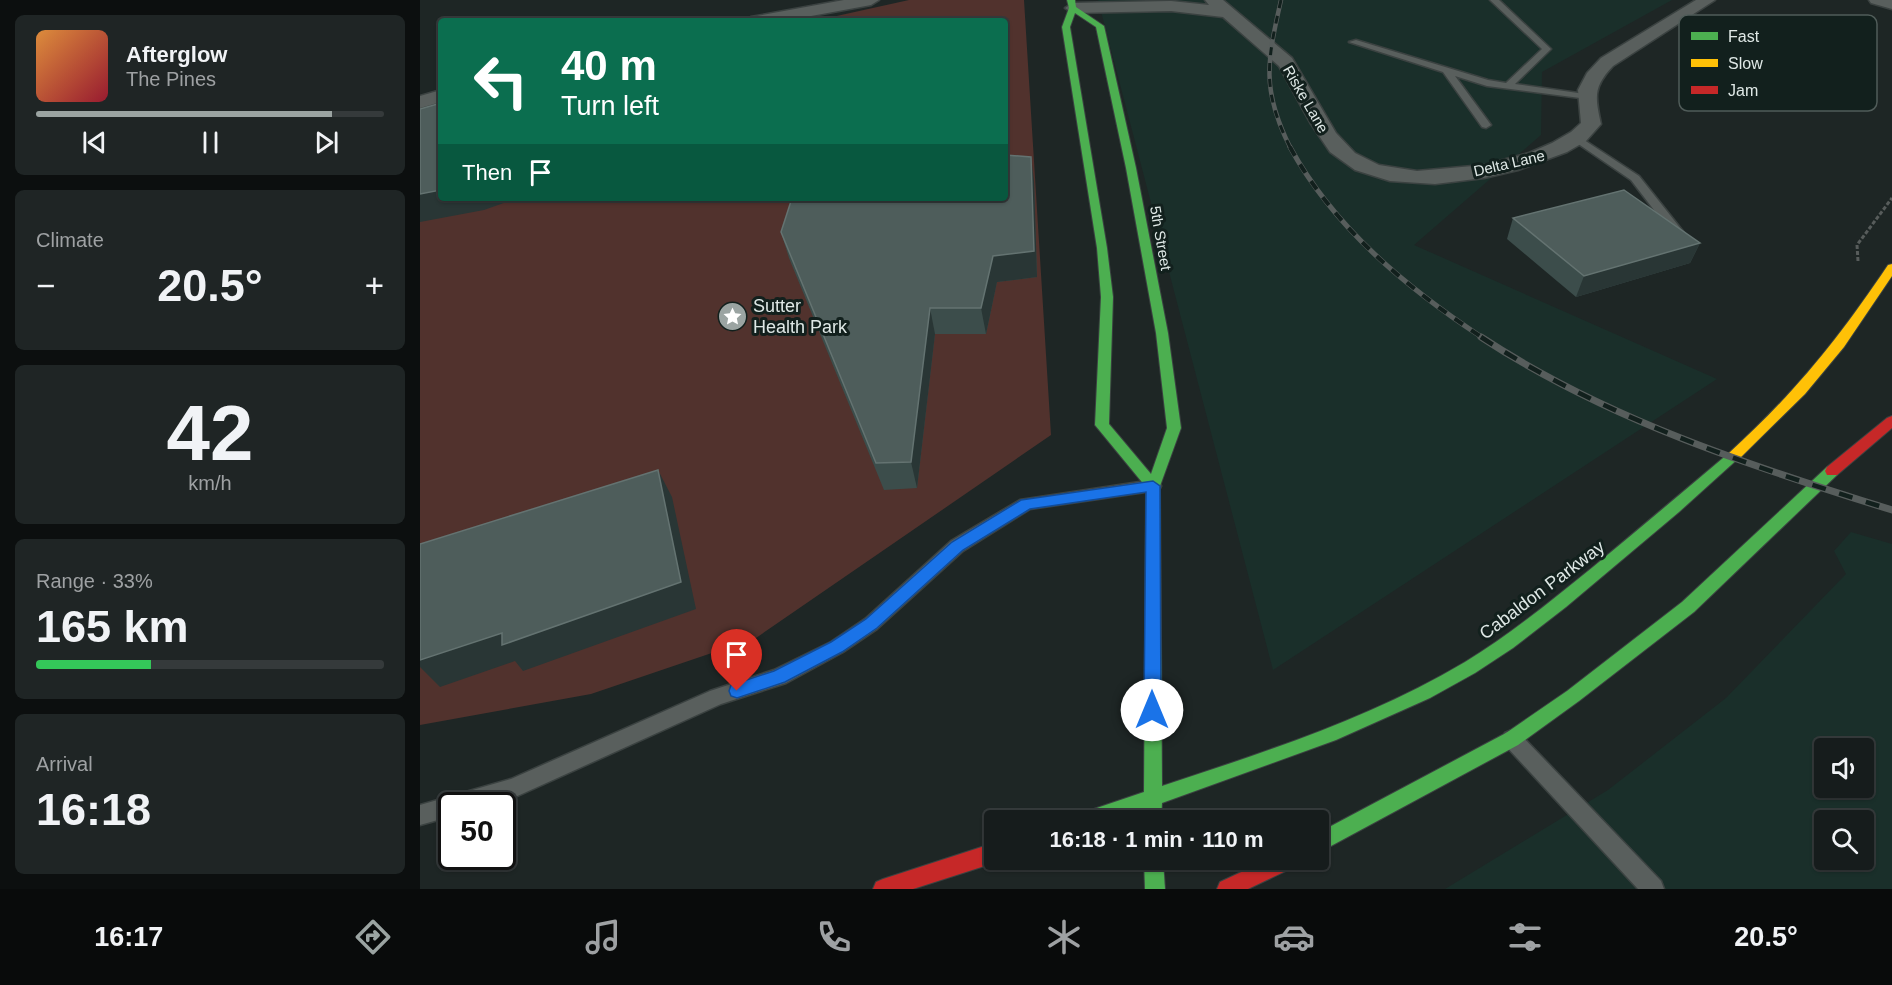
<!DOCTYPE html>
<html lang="en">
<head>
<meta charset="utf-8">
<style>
	body { margin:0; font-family:Arial,sans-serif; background:#1f2525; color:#f1f3f6; height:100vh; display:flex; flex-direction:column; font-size:22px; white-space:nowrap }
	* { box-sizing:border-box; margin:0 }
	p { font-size:20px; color:#9ea1a3 }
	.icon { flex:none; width:33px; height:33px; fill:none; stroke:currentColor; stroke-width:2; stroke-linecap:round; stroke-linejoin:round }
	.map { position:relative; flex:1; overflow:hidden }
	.drawer { display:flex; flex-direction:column; gap:15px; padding:15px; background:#0c0f0f; width:420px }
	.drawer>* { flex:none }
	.top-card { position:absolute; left:18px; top:18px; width:570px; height:183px; border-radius:6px; box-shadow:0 2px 4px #0004,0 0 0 2px #353a3b; background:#0b6e4f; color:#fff; overflow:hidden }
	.tools { position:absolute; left:1394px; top:738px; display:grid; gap:12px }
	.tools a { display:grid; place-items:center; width:60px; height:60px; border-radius:6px; background:#161c1c; box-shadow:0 2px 4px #0004,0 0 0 2px #353a3b; font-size:30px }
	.speed { position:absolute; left:18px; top:792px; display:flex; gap:12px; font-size:30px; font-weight:700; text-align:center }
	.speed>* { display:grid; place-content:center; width:78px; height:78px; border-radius:50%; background:#161c1c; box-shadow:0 2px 4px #0004,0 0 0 2px #353a3b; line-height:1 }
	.speed .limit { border:3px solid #111; border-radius:9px; background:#fff; color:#111 }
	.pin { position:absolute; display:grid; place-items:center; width:51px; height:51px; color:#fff; margin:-62px -26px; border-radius:50% 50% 50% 0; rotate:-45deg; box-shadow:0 0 6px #0007 }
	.pin .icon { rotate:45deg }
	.me { position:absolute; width:66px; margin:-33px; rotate:0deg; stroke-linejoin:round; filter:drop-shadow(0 0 4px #0008) }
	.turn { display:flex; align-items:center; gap:21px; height:126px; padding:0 24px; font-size:27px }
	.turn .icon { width:78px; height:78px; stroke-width:2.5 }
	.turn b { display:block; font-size:42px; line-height:51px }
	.then { display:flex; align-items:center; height:57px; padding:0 24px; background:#0003; gap:12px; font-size:22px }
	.big { font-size:45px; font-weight:800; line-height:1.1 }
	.drawer .card { flex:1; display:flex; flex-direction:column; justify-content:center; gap:9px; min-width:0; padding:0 21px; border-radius:9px; background:#1f2525 }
	.drawer .dial { align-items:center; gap:0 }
	.dial b { font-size:78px; line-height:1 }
	.song { display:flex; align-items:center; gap:18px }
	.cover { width:72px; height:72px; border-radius:9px; background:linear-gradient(135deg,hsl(30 70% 55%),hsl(350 70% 35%)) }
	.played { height:6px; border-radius:3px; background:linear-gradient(90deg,#9ba4a2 85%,#353a3b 85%) }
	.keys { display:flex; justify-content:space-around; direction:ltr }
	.heat { display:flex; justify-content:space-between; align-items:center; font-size:33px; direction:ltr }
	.charge { height:9px; border-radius:4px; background:linear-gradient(90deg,#34c759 33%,#353a3b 0) }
	.trip { position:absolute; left:564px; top:810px; width:345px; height:60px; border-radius:6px; background:#161c1c; box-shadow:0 2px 4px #0004,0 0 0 2px #353a3b; font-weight:800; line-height:60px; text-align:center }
	.tab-bar { display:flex; height:96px; justify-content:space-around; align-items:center; background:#090b0b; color:#9ea1a3 }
	.tab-bar .icon { width:42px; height:42px }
	.tab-bar .current { color:#9ba4a2 }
	.tab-bar b { font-size:27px; color:#f1f3f6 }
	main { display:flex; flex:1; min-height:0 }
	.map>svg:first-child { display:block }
	.built { fill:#1a2f2a; fill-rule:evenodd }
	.green { fill:#51322d }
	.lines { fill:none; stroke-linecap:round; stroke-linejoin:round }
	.lane-casing { stroke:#3b4241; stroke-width:3 }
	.street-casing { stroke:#3b4241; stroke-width:3 }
	.fast-casing { stroke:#3b4241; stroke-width:2 }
	.slow-casing { stroke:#3b4241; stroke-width:2 }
	.jam-casing { stroke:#3b4241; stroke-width:2 }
	.path { stroke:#575c5b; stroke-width:3; stroke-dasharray:4 2; stroke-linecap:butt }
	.lane { fill:#595f5d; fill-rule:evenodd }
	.street { fill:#595f5d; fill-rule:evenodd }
	.fast { fill:#4caf50; fill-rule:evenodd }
	.slow { fill:#ffc107; fill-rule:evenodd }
	.jam { fill:#c62828; fill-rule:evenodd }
	.rail-far2-casing { stroke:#575d5c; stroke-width:4.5 }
	.rail-far1-casing { stroke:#575d5c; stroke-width:5 }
	.rail-casing { stroke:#575d5c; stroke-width:7 }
	.rail-far2 { stroke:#12201d; stroke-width:3; stroke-dasharray:8; stroke-linecap:butt }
	.rail-far1 { stroke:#12201d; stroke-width:4; stroke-dasharray:10; stroke-linecap:butt }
	.rail { stroke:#12201d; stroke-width:4.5; stroke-dasharray:14; stroke-linecap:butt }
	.wall { fill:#3c4d4b }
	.shaded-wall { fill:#293635 }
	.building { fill:#4e5d5b; stroke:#647371; stroke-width:1.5 }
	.route { fill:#1a73e8; stroke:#114b97; stroke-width:1.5 }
	.labels { text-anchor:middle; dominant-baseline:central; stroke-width:6; stroke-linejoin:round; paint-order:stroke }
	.far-street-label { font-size:15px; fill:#dfe8e6; stroke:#12201d }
	.poi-label { font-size:18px; fill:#dfe8e6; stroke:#12201d; text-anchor:start }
	.street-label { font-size:18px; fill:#dfe8e6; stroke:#12201d }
	.key { fill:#12201d; stroke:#505c59; stroke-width:1.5 }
	.key-label { font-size:16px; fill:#dfe8e6 }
</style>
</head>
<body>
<main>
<section class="drawer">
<div class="card">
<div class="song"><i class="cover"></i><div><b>Afterglow</b><p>The Pines</p></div></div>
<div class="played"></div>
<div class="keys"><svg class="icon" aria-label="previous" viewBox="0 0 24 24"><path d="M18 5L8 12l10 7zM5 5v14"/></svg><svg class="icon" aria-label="pause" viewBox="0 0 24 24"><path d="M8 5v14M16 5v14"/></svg><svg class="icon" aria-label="next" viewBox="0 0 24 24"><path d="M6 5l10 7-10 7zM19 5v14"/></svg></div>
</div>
<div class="card"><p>Climate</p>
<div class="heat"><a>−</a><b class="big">20.5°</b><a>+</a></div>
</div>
<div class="card dial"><b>42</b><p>km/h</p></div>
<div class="card"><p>Range · 33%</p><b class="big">165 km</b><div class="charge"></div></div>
<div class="card"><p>Arrival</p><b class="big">16:18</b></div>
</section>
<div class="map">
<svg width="1472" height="889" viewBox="0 0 1472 889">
	<rect width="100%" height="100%" fill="#1e2625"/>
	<!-- built -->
	<g class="built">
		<path d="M678,0H1252L1122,72L1121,135L994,245L1297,379L853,670Z"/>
		<path d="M1431,532L1472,544V889H1025L1188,790L1306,698L1426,574L1414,551ZM1404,748H1443V788H1404ZM1404,820H1443V860H1404Z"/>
	</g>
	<!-- green -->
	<path class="green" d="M489,0H604L631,435L336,638L171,694L0,725V113L21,198H585V21H394Z"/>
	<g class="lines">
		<defs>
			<g id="lane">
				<path d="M1070,0H1079L1131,49L1095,84L1165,94L1168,95V99L1067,86L1035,76L1071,125L1066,128L1062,127L1023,72L929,42L936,40L1068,80L1086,83L1122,49Z"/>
				<path d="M1158,136L1219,176L1265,234V240H1257L1211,180L1154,141L1153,139Z"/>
				<path d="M733,480L739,482L741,486L739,490L610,509L543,551L457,629L423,652L366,683L301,704L93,798L67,806H32V816L0,825V805L91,779L290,691L354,670L411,642L445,619L531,541L600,500Z"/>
				<path d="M1092,730L1099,733L1241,881L1244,889H1218L1085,745L1082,739L1085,733Z"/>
			</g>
			<g id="street">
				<path d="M424,0H459L451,5L364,21H329L331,17L337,16Z"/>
				<path d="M785,0H803L872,58L916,133L935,153L959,165L997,171L1064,165L1109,153L1132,143L1151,132L1161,123L1158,90L1167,73L1181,58L1276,0H1295L1193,66C1173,87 1175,97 1181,124L1166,141L1147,152L1098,170L1064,178L1015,184L970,181L935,170L910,152L891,124L859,66L803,17L751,11L653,13L645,8L653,3L751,1L789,5Z"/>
				<path d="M1449,0H1472V9L1451,3Z"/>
				<path d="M21,90V102L0,108V96Z"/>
			</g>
			<g id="fast">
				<path d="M647,0H655L656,7L684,26L716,168L748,333L761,428L740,486L742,786C845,752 951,718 1045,662C1091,634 1132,600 1173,567C1219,529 1264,491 1309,453H1319L1321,456L1259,512L1146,607L1093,648L1055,673L1010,698L916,740L742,803L741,820H725L724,810L692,820H657L659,814L724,792L726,487L675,425L681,297L677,248L642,27L649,8ZM655,13L676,27L706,168L736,333L747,428L731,474L689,424L693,297L687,248L650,27Z"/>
				<path d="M1412,466L1417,467L1419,471L1417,475L1274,612L1159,701L1098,745L898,853V833L1086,733L1147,691L1262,602L1407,467Z"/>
				<path d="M724,860H743L745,889H725Z"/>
			</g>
			<path id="slow" d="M1472,264V276L1424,347L1385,394L1319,459H1309L1307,456L1309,453C1375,393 1419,338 1468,265Z"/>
			<g id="jam">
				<path d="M1472,416V428L1417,475H1407L1405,471L1407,467L1467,418Z"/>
				<path d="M574,843V860H581L574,863L493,889H453L456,882L463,879Z"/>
				<path d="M847,860H877L874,867L828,889H797L800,882Z"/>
			</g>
		</defs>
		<!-- lane casing -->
		<use href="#lane" class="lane-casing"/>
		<!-- street casing -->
		<use href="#street" class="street-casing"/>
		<!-- fast casing -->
		<use href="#fast" class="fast-casing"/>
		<!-- slow casing -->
		<use href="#slow" class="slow-casing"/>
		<!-- jam casing -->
		<use href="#jam" class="jam-casing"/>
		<!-- path -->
		<path class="path" d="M1438,261L1437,245L1472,198"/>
		<!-- lane -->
		<use href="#lane" class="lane"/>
		<!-- street -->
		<use href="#street" class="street"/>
		<!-- fast -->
		<use href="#fast" class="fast"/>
		<!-- slow -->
		<use href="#slow" class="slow"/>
		<!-- jam -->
		<use href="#jam" class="jam"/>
		<defs>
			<path id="rail-far2" d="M861,0C847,62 841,90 871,149"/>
			<path id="rail-far1" d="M870,147C914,228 987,288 1063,338"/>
			<path id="rail" d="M1061,337C1186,419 1330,466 1472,510"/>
		</defs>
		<!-- rail-far2 casing -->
		<use href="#rail-far2" class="rail-far2-casing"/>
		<!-- rail-far1 casing -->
		<use href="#rail-far1" class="rail-far1-casing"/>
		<!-- rail casing -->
		<use href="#rail" class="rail-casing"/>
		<!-- rail-far2 -->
		<use href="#rail-far2" class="rail-far2"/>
		<!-- rail-far1 -->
		<use href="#rail-far1" class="rail-far1"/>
		<!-- rail -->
		<use href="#rail" class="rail"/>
	</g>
	<!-- wall -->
	<g class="wall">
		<path d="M614,181L617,277L577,282L566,334H515L497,488L464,490L369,258L361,232Z"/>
		<path d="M1093,218L1280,243L1270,263L1156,297L1087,239Z"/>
	</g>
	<!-- shaded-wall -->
	<g class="shaded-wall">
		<path d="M611,157L614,181L617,277L577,282L566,334L561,308L573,256Z"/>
		<path d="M21,190V198H98L64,210L0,222V194Z"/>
		<path d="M1280,243L1270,263L1156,297L1164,276Z"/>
		<path d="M510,308L515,334L497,488L491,462Z"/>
		<path d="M238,470L252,497L276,609L103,671L95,661L20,687L0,667V660L82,633Z"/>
	</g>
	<!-- building -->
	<g class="building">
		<path d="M499,17L520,21H488Z"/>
		<path d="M21,103V190L0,194V109Z"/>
		<path d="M585,155L611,157L614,251L573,256L561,308H510L491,462L456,463L361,232L372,198H585Z"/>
		<path d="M1204,190L1280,243L1164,276L1093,218Z"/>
		<path d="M238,470L261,582L82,645V633L0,660V544Z"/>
	</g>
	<!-- route -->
	<path class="route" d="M733,481L740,486L741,710L738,715L732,717L726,715L724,710L726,492L610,509L543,550L457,628L422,652L365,682L317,698L311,696L309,691L311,685L354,671L411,642L446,619L532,542L601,500Z"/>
	<!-- icons -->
	<defs>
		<symbol id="sight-disc" viewBox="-11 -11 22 22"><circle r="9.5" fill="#9ba4a2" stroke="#12201d"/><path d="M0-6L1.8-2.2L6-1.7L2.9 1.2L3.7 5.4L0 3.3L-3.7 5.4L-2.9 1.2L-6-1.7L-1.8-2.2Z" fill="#fff"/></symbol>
	</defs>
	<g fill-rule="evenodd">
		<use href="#sight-disc" x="296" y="300" width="33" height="33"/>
	</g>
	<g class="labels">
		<!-- far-street labels -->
		<g class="far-street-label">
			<text transform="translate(886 99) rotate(60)">Riske Lane</text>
			<text transform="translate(1089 163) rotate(-13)">Delta Lane</text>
			<text transform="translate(741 238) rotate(80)">5th Street</text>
		</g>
		<!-- poi labels -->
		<g class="poi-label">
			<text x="333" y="306">Sutter<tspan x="333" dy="21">Health Park</tspan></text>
		</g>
		<!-- street labels -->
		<g class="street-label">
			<text transform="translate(1122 590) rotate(-37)">Cabaldon Parkway</text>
		</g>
	</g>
	<!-- legend -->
	<rect x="1259" y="15" width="198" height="96" rx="9" class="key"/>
	<rect x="1271" y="32" width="27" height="8" fill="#4caf50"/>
	<rect x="1271" y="59" width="27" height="8" fill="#ffc107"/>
	<rect x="1271" y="86" width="27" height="8" fill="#c62828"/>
	<g class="key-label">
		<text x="1308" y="42">Fast</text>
		<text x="1308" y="69">Slow</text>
		<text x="1308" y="96">Jam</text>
	</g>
</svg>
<div class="tools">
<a><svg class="icon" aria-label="sound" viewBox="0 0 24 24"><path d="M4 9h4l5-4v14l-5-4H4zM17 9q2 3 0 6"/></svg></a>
<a><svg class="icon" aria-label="search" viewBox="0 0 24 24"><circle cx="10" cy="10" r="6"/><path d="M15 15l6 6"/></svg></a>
</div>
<div class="speed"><div class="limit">50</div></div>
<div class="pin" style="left:317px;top:691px;background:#d93025"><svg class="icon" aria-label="arrive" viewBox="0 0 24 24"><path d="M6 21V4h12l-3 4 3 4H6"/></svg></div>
<svg class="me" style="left:732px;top:710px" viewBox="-20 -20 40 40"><circle r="19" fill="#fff"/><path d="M0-13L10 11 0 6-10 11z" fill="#1a73e8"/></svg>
<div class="trip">16:18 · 1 min · 110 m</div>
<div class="top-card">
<div class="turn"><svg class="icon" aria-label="left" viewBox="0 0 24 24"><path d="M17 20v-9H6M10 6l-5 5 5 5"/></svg><div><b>40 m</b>Turn left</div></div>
<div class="then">Then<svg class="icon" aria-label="arrive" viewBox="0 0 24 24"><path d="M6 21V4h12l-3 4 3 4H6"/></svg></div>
</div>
</div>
</main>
<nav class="tab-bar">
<b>16:17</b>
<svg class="icon current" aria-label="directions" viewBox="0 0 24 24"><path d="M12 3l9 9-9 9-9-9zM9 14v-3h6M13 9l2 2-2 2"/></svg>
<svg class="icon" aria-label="music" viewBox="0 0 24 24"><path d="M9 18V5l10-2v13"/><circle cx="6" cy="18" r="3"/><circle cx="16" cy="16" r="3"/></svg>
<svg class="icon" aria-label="phone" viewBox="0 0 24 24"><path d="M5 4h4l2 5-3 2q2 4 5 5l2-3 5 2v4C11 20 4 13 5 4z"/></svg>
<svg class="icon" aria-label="climate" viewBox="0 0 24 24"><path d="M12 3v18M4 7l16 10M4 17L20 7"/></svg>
<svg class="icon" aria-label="car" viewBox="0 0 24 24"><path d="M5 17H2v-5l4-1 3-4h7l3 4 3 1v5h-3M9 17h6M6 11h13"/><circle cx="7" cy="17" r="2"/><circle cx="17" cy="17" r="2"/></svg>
<svg class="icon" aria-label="filters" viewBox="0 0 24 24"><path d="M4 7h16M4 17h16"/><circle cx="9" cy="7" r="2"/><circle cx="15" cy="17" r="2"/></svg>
<b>20.5°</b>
</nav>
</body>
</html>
